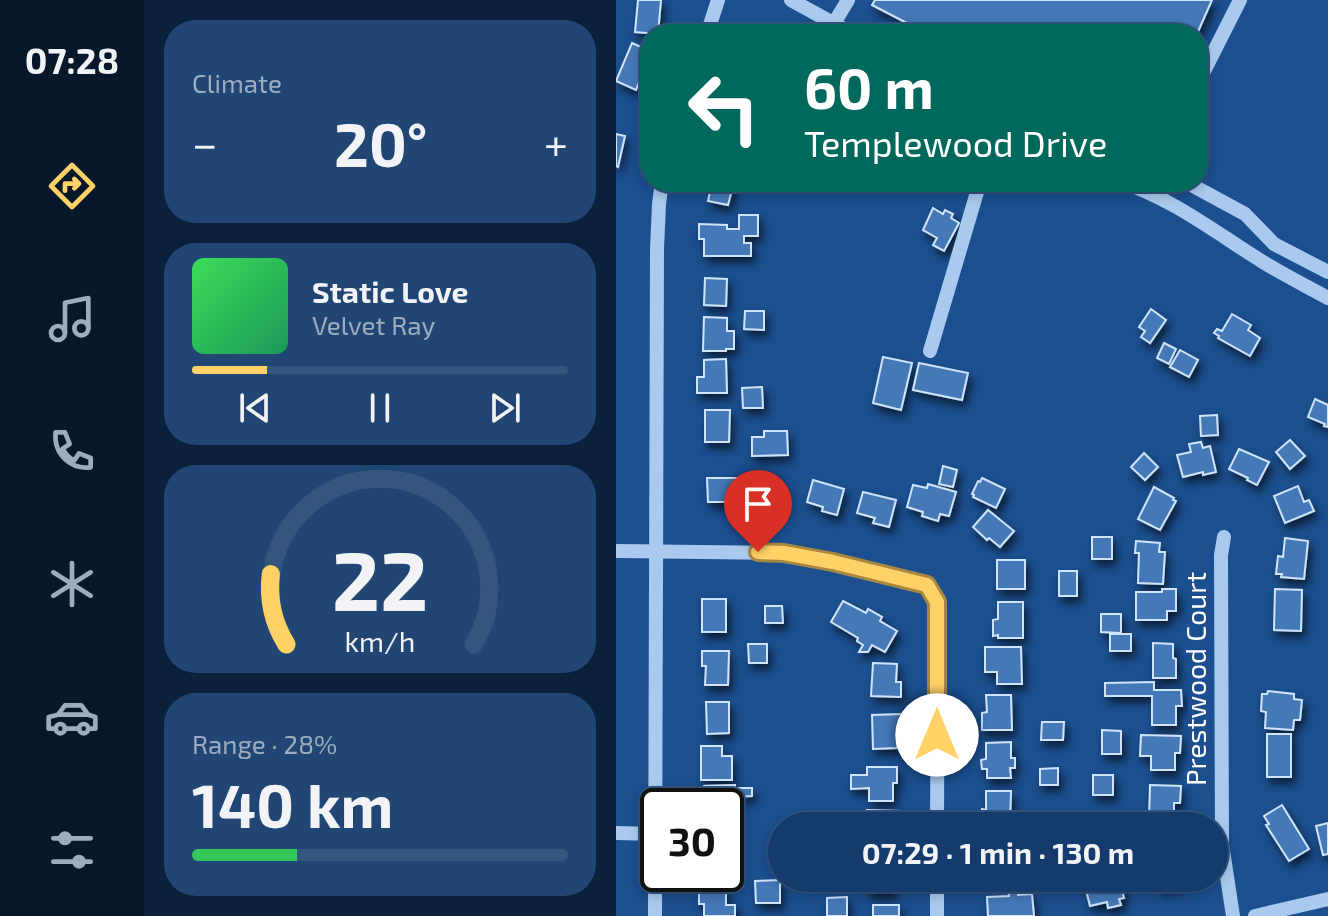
<!DOCTYPE html>
<html lang="en">
<head>
<meta charset="utf-8">
<style>
	body { margin:0; font-family:"Exo 2",sans-serif; background:#214673; color:#f1f3f6; height:100vh; display:flex; flex-direction:column; font-size:30px; white-space:nowrap }
	* { box-sizing:border-box; margin:0 }
	p { font-size:26px; color:#9dadc1 }
	.icon { flex:none; width:44px; height:44px; fill:none; stroke:currentColor; stroke-width:2; stroke-linecap:round; stroke-linejoin:round }
	.map { position:relative; flex:1; overflow:hidden }
	.panel { display:flex; flex-direction:column; gap:20px; padding:20px; background:#0b203b; width:472px }
	.panel>* { flex:none }
	.top-card { position:absolute; left:24px; top:24px; width:568px; height:168px; border-radius:32px; box-shadow:0 4px 12px #0003,0 0 0 2px #33557e; background:#00695c; color:#fff; overflow:hidden }
	.speed { position:absolute; left:24px; top:788px; display:flex; gap:16px; font-size:40px; font-weight:700; text-align:center }
	.speed>* { display:grid; place-content:center; width:104px; height:104px; border-radius:50%; background:#143b6b; box-shadow:0 4px 12px #0003,0 0 0 2px #33557e; line-height:1 }
	.speed .limit { border:4px solid #111; border-radius:12px; background:#fff; color:#111 }
	.pin { position:absolute; display:grid; place-items:center; width:68px; height:68px; color:#fff; margin:-82px -34px; border-radius:50% 50% 50% 0; rotate:-45deg; box-shadow:0 0 8px #0007 }
	.pin .icon { rotate:45deg }
	.me { position:absolute; width:88px; margin:-44px; rotate:0deg; stroke-linejoin:round; filter:drop-shadow(0 0 6px #0008) }
	.turn { display:flex; align-items:center; gap:28px; height:168px; padding:0 32px; font-size:36px }
	.turn .icon { width:104px; height:104px; stroke-width:2.5 }
	.turn b { display:block; font-size:56px; line-height:68px }
	.big { font-size:60px; font-weight:700; line-height:1.1 }
	.panel .card { flex:1; display:flex; flex-direction:column; justify-content:center; gap:12px; min-width:0; padding:0 28px; border-radius:32px; background:#214673 }
	.panel .dial { align-items:center; gap:0 }
	.dial svg { height:208px; overflow:visible; fill:none; stroke:#33557e; stroke-width:7; stroke-linecap:round; text-anchor:middle }
	.dial text { fill:#f1f3f6; stroke:none }
	.song { display:flex; align-items:center; gap:24px }
	.cover { width:96px; height:96px; border-radius:12px; background:linear-gradient(135deg,hsl(130 70% 55%),hsl(150 70% 35%)) }
	.played { height:8px; border-radius:4px; background:linear-gradient(90deg,#ffd166 20%,#33557e 20%) }
	.keys { display:flex; justify-content:space-around; direction:ltr }
	.heat { display:flex; justify-content:space-between; align-items:center; font-size:44px; direction:ltr }
	.charge { height:12px; border-radius:6px; background:linear-gradient(90deg,#34c759 28%,#33557e 0) }
	.trip { position:absolute; left:152px; top:812px; width:460px; height:80px; border-radius:40px; background:#143b6b; box-shadow:0 4px 12px #0003,0 0 0 2px #33557e; font-weight:700; line-height:80px; text-align:center }
	main { display:flex; flex:1; min-height:0 }
	.menu { display:flex; flex-direction:column; width:144px; justify-content:space-around; align-items:center; background:#08182b; color:#9dadc1 }
	.menu .icon { width:56px; height:56px }
	.menu .active { color:#ffd166 }
	.menu b { font-size:36px; color:#f1f3f6 }
	.map>svg:first-child { display:block }
	.building { fill:#4478b7; stroke:#cfe3fa; stroke-width:2; filter:url(#shadow) }
	.lines { fill:none; stroke-linecap:round; stroke-linejoin:round }
	.minor { stroke:#a9c9ee; stroke-width:14 }
	.route-casing { stroke:#a68842; stroke-width:20 }
	.route { stroke:#ffd166; stroke-width:14 }
	.labels { text-anchor:middle; dominant-baseline:central; stroke-width:8; stroke-linejoin:round; paint-order:stroke }
	.street-label { font-size:28px; fill:#fff; stroke:#1b4f8f }
</style>
</head>
<body>
<main>
<nav class="menu">
<b>07:28</b>
<svg class="icon active" aria-label="directions" viewBox="0 0 24 24"><path d="M12 3l9 9-9 9-9-9zM9 14v-3h6M13 9l2 2-2 2"/></svg>
<svg class="icon" aria-label="music" viewBox="0 0 24 24"><path d="M9 18V5l10-2v13"/><circle cx="6" cy="18" r="3"/><circle cx="16" cy="16" r="3"/></svg>
<svg class="icon" aria-label="phone" viewBox="0 0 24 24"><path d="M5 4h4l2 5-3 2q2 4 5 5l2-3 5 2v4C11 20 4 13 5 4z"/></svg>
<svg class="icon" aria-label="climate" viewBox="0 0 24 24"><path d="M12 3v18M4 7l16 10M4 17L20 7"/></svg>
<svg class="icon" aria-label="car" viewBox="0 0 24 24"><path d="M5 17H2v-5l4-1 3-4h7l3 4 3 1v5h-3M9 17h6M6 11h13"/><circle cx="7" cy="17" r="2"/><circle cx="17" cy="17" r="2"/></svg>
<svg class="icon" aria-label="filters" viewBox="0 0 24 24"><path d="M4 7h16M4 17h16"/><circle cx="9" cy="7" r="2"/><circle cx="15" cy="17" r="2"/></svg>
</nav>
<section class="panel">
<div class="card"><p>Climate</p>
<div class="heat"><a>−</a><b class="big">20°</b><a>+</a></div>
</div>
<div class="card">
<div class="song"><i class="cover"></i><div><b>Static Love</b><p>Velvet Ray</p></div></div>
<div class="played"></div>
<div class="keys"><svg class="icon" aria-label="previous" viewBox="0 0 24 24"><path d="M18 5L8 12l10 7zM5 5v14"/></svg><svg class="icon" aria-label="pause" viewBox="0 0 24 24"><path d="M8 5v14M16 5v14"/></svg><svg class="icon" aria-label="next" viewBox="0 0 24 24"><path d="M6 5l10 7-10 7zM19 5v14"/></svg></div>
</div>
<div class="card dial"><svg viewBox="0 0 100 80">
<path d="M14 69A42 42 0 1 1 86 69"/>
<path d="M14 69A42 42 0 0 1 8 42" stroke="#ffd166"/>
<text x="50" y="56" font-size="32" font-weight="700">22</text>
<text x="50" y="72" font-size="11">km/h</text>
</svg></div>
<div class="card"><p>Range · 28%</p><b class="big">140 km</b><div class="charge"></div></div>
</section>
<div class="map">
<svg width="712" height="916" viewBox="0 0 712 916">
	<defs>
		<filter id="shadow"><feDropShadow dx="3.5" dy="6" stdDeviation="4" flood-color="#0009"/></filter>
	</defs>
	<rect width="100%" height="100%" fill="#1b4f8f"/>
	<!-- building -->
	<g class="building">
		<path d="M22,0H45L42,34L19,32Z"/>
		<path d="M259,0H596L581,34H312L256,5Z"/>
		<path d="M16,43L34,51L29,66L34,68L28,82L24,80L20,90L0,81Z"/>
		<path d="M0,134L9,136L2,167L0,166Z"/>
		<path d="M96,182H118L112,205L92,201Z"/>
		<path d="M317,208L327,214L329,210L337,214L335,218L343,223L328,251L317,245L321,238L307,230Z"/>
		<path d="M123,215H142V236H128V243H135V256H88V239H83V224L111,225V229H123Z"/>
		<path d="M89,278L111,279L110,306L88,305Z"/>
		<path d="M535,309L550,320L534,343L525,337L529,331L523,327Z"/>
		<path d="M129,311H148V330L128,329Z"/>
		<path d="M616,314L635,325L632,330L644,338L634,356L602,338L603,336L598,333L601,329L606,331Z"/>
		<path d="M88,317L111,318V331H118V349H110V351H87Z"/>
		<path d="M548,343L560,349L553,364L541,358Z"/>
		<path d="M564,350L582,360L573,377L554,367Z"/>
		<path d="M267,357L296,363L285,410L257,403Z"/>
		<path d="M110,359L111,393H81V377H88V360Z"/>
		<path d="M303,363L352,373L346,400L297,390Z"/>
		<path d="M146,387L147,408H127L126,388Z"/>
		<path d="M699,399L712,405V427L708,426L709,424L692,417Z"/>
		<path d="M89,410H114L113,442H89Z"/>
		<path d="M601,415L602,435L585,436L584,416Z"/>
		<path d="M148,431H171L172,455L136,456V437H148Z"/>
		<path d="M674,440L689,456L674,469L660,452Z"/>
		<path d="M585,442L587,448L594,446L600,472L587,475V472L567,477L561,455L575,452L573,444Z"/>
		<path d="M623,449L653,462L641,485L631,480L632,478L613,469Z"/>
		<path d="M528,453L542,467L529,480L515,467Z"/>
		<path d="M327,466L341,470L337,487L323,484Z"/>
		<path d="M91,478H125V502H92Z"/>
		<path d="M366,478L389,489L380,508L357,497L358,495L356,494L362,481L364,482Z"/>
		<path d="M197,480L228,489L221,515L206,511L207,507L191,502Z"/>
		<path d="M312,484L340,492L333,516L324,514L322,521L306,516L307,512L291,507L297,485L311,488Z"/>
		<path d="M682,486L688,502L693,500L698,511L669,523L658,496Z"/>
		<path d="M538,487L558,498L557,500L560,501L544,530L522,519Z"/>
		<path d="M247,492L280,500L273,527L257,523L259,518L241,513Z"/>
		<path d="M372,510L398,531L384,547L373,538L371,540L357,527Z"/>
		<rect x="476" y="537" width="20" height="22"/>
		<path d="M669,538L692,541L688,579L665,577L666,574H660L662,556L667,557Z"/>
		<path d="M520,541L544,543L543,552H549L547,584L522,583L523,553H519Z"/>
		<rect x="381" y="560" width="28" height="29"/>
		<rect x="443" y="571" width="18" height="25"/>
		<path d="M546,589H560V611H551V620H520V592H546Z"/>
		<path d="M659,589L686,590L685,631L658,630Z"/>
		<rect x="86" y="599" width="24" height="33"/>
		<path d="M227,601L250,613L252,609L266,617L264,621L281,631L269,652L256,645L252,652H243L247,645L241,641L242,638L215,622Z"/>
		<path d="M382,602H407V638H382V635L377,636V620L382,619Z"/>
		<path d="M149,606H166L167,623H149Z"/>
		<path d="M485,614H505V633L485,632Z"/>
		<rect x="494" y="634" width="21" height="17"/>
		<path d="M537,643L557,644V658L560,659V678H537Z"/>
		<path d="M132,644H151V663H133Z"/>
		<path d="M369,647H405L406,684H381V672H369Z"/>
		<path d="M86,651H113L112,685H89L90,666H86Z"/>
		<path d="M257,663L281,664L280,682H285V697L255,696Z"/>
		<path d="M538,682V690H565L566,706H560V725H536V696H489V683Z"/>
		<path d="M652,691L678,694V699L686,700L684,720H678L677,730L649,728L650,712L645,711L646,694H651Z"/>
		<path d="M370,695H395L396,730H366V713L371,712Z"/>
		<path d="M90,702H113V733L91,734Z"/>
		<path d="M285,714L286,731H281V748L257,749L256,715Z"/>
		<path d="M426,722H448L447,740H425Z"/>
		<path d="M486,730L505,731V754H486Z"/>
		<rect x="651" y="734" width="24" height="43"/>
		<path d="M525,735L565,736L564,753H559V770H535V756H524Z"/>
		<path d="M395,742V758H399V768H394L395,778H371V769H366L365,760L370,759V743Z"/>
		<path d="M85,746H106V756H116V780H85Z"/>
		<path d="M251,767H281V783H277V801H253V788L235,789V775H251Z"/>
		<path d="M442,768V785H424V769Z"/>
		<rect x="477" y="775" width="20" height="20"/>
		<path d="M119,785V788H136V796L109,797V806H83L86,805L88,786Z"/>
		<path d="M534,785L565,786L564,803H558V821L533,820Z"/>
		<path d="M370,791H395L394,825H366V809L370,810Z"/>
		<path d="M666,805L693,849L673,861L650,825L653,824L648,816Z"/>
		<path d="M251,810L284,811V826H255V818H251Z"/>
		<path d="M420,816L438,817V826H420Z"/>
		<path d="M712,823V854L707,855L700,826Z"/>
		<rect x="252" y="878" width="25" height="15"/>
		<path d="M483,878H503L508,898L503,899L505,905L492,908L491,902L474,906L468,882Z"/>
		<path d="M541,878H563L565,884L544,889Z"/>
		<path d="M164,880V903H140L139,881Z"/>
		<path d="M83,889H110V905H119V916H88V904H83Z"/>
		<path d="M402,889V895L416,894L418,916H372L371,897L393,896L392,890Z"/>
		<path d="M231,897V916H211V898Z"/>
		<rect x="257" y="905" width="26" height="11"/>
	</g>
	<g class="lines">
		<!-- minor -->
		<g class="minor">
			<path d="M175,0L237,34"/>
			<path d="M218,23L232,0"/>
			<path d="M91,34L102,0"/>
			<path d="M582,83L624,0"/>
			<path d="M506,182C557,199 602,234 647,262C668,275 690,286 712,298"/>
			<path d="M570,182L629,214L658,244L712,272"/>
			<path d="M314,351L364,182"/>
			<path d="M608,537L605,555L606,844L617,916"/>
			<path d="M0,551L168,553L217,562L311,585L321,602L322,614L321,826"/>
			<path d="M0,833L39,834"/>
			<path d="M39,916L41,249L43,204L46,182"/>
			<path d="M321,916V878"/>
			<path d="M639,916L712,899"/>
		</g>
	</g>
	<g class="lines">
		<defs>
			<path id="route" d="M142,552L168,553L217,562L311,585L321,602V735"/>
		</defs>
		<!-- route casing -->
		<use href="#route" class="route-casing"/>
		<!-- route -->
		<use href="#route" class="route"/>
	</g>
	<g class="labels">
		<!-- street labels -->
		<g class="street-label">
			<text transform="translate(579 679) rotate(-90)">Prestwood Court</text>
		</g>
	</g>
</svg>
<div class="speed"><div class="limit">30</div></div>
<div class="pin" style="left:142px;top:552px;background:#d93025"><svg class="icon" aria-label="arrive" viewBox="0 0 24 24"><path d="M6 21V4h12l-3 4 3 4H6"/></svg></div>
<svg class="me" style="left:321px;top:735px" viewBox="-20 -20 40 40"><circle r="19" fill="#fff"/><path d="M0-13L10 11 0 6-10 11z" fill="#ffd166"/></svg>
<div class="trip">07:29 · 1 min · 130 m</div>
<div class="top-card">
<div class="turn"><svg class="icon" aria-label="left" viewBox="0 0 24 24"><path d="M17 20v-9H6M10 6l-5 5 5 5"/></svg><div><b>60 m</b>Templewood Drive</div></div>
</div>
</div>
</main>
</body>
</html>
